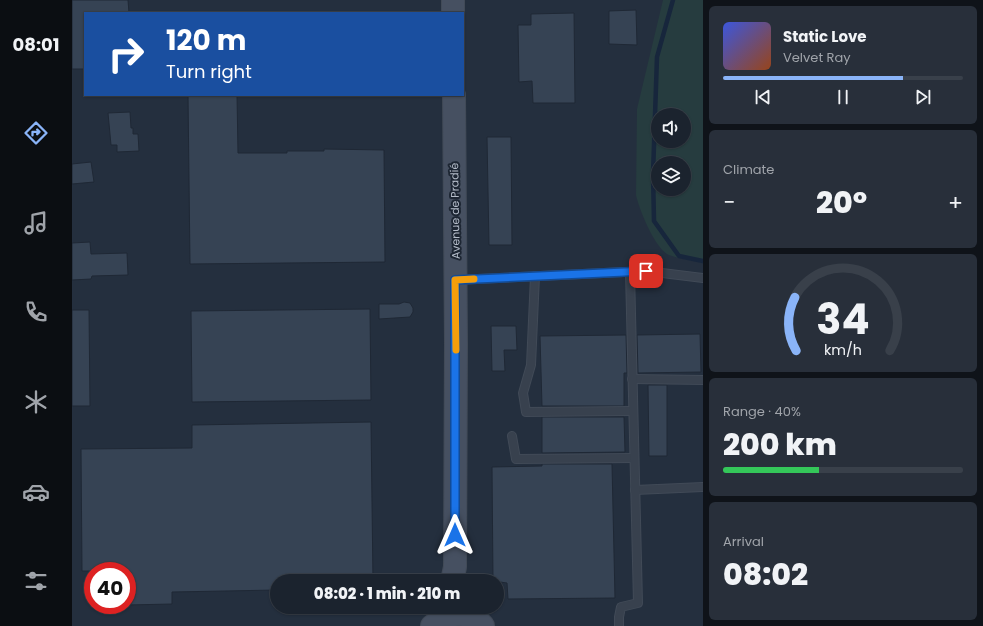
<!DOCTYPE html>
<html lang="en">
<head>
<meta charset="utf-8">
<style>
	body { margin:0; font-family:Poppins,sans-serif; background:#282f3a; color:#f1f3f6; height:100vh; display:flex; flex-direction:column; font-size:15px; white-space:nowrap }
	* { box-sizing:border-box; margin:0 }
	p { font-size:13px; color:#a0a4aa }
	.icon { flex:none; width:22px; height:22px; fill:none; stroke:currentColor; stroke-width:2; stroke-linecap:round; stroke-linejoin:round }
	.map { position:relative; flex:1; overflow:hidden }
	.panel { display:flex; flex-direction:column; gap:6px; padding:6px; background:#0f1319; width:280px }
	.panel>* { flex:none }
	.guide { position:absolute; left:12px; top:12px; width:380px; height:84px; border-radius:0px; box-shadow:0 1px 3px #0004,0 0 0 1px #39404a; background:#1a4fa0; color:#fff; overflow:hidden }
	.fabs { position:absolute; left:579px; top:108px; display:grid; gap:8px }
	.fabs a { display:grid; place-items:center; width:40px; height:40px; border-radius:50%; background:#1b232e; box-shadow:0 1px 3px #0004,0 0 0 1px #39404a; font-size:20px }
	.speed { position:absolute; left:12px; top:562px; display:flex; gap:8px; font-size:20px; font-weight:700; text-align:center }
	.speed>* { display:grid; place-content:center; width:52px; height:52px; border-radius:50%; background:#1b232e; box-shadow:0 1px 3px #0004,0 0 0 1px #39404a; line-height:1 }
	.speed .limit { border:6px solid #d22; background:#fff; color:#111 }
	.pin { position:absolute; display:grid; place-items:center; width:34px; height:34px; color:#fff; margin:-17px; border-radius:8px; box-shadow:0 2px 6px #0006 }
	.me { position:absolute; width:44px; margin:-22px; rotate:0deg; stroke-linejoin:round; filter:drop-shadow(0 0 3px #0008) }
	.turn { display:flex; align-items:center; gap:14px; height:84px; padding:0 16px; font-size:18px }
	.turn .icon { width:52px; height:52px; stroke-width:2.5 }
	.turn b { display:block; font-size:28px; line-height:34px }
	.big { font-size:30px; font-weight:800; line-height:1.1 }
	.panel .widget { flex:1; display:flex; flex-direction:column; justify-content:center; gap:6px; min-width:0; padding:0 14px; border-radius:6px; background:#282f3a }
	.panel .dial { align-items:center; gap:0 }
	.dial svg { height:104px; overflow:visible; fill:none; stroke:#39404a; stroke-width:7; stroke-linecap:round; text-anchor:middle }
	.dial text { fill:#f1f3f6; stroke:none }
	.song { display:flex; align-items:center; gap:12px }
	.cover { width:48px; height:48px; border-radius:6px; background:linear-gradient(135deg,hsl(230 70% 55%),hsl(20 70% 35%)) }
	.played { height:4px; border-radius:2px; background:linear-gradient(90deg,#8ab4f8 75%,#39404a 75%) }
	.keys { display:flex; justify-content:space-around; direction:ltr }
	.heat { display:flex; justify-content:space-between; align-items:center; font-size:22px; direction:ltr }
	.charge { height:6px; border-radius:3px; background:linear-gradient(90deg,#34c759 40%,#39404a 0) }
	.trip { position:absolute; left:198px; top:574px; width:234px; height:40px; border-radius:20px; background:#1b232e; box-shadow:0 1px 3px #0004,0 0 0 1px #39404a; font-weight:800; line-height:40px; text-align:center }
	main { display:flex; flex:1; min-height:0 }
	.tabs { display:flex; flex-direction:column; width:72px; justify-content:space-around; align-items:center; background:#0b0e12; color:#a0a4aa }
	.tabs .icon { width:28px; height:28px }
	.tabs .active { color:#8ab4f8 }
	.tabs b { font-size:18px; color:#f1f3f6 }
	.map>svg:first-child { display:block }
	.green { fill:#263c3f; fill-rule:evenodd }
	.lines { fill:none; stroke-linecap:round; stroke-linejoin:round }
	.stream { stroke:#17263c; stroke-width:4.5 }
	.building { fill:#364354; stroke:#1f2835 }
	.lane-casing { stroke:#414a57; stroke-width:10 }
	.secondary-casing { stroke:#414a57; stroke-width:24 }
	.lane { stroke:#38414e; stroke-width:8 }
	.secondary { stroke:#465061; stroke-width:22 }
	.route-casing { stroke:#114b97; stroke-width:10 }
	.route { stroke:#1a73e8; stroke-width:7 }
	.slow { stroke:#f59e0b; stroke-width:7 }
	.labels { text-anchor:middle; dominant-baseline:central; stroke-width:4; stroke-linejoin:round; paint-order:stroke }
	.street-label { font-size:11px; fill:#b4bcc9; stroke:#1d2633 }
</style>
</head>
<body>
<main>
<nav class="tabs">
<b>08:01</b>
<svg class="icon active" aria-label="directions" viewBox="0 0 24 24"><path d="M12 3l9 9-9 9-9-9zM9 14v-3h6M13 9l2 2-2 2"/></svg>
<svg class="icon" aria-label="music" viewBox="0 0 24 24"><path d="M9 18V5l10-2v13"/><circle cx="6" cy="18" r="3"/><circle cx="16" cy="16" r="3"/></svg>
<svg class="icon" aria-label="phone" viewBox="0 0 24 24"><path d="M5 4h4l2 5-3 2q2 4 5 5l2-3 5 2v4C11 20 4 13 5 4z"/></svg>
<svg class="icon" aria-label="climate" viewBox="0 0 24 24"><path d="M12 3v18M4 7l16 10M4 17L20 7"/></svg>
<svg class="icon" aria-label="car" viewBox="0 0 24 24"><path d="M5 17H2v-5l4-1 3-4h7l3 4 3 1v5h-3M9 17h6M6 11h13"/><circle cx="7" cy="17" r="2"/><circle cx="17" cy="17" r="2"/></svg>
<svg class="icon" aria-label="filters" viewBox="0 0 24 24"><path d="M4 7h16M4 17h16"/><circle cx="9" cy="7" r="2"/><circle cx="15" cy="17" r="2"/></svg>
</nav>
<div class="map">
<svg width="631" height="626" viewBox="0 0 631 626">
	<rect width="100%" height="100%" fill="#242f3e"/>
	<!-- green -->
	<path class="green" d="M591,0H631V263C620,260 607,259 597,255C583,249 567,209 564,195L565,109ZM586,115H612V141H586ZM586,163H612V189H586Z"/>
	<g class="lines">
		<!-- stream -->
		<path class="stream" d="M601,0L585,57L581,174L582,221L607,256L631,261"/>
	</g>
	<!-- building -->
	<g class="building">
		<path d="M0,0H56L57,13H13V69H0Z"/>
		<path d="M564,10L565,45L537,44V11Z"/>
		<path d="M502,13L503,103H461L460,81L447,82L446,25H459V14Z"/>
		<path d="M116,95H165L166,153H215V151H252V149L312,150L313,262L118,264Z"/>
		<path d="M58,112L59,128H61V134H66L67,151L45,152V145H39L36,113Z"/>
		<path d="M415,137H439L440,245H417Z"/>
		<path d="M19,162L22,182L0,184V164Z"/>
		<path d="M18,242L19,254L55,253L56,275L20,276L19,279L0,280V243Z"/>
		<path d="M332,302L338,303L341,308V312L338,317L307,319V304H327Z"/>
		<path d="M298,309L299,400L120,402L119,311Z"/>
		<path d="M0,310H17L18,406H0Z"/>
		<path d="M419,326H444L445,350H432L433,371H420Z"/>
		<path d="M628,334L629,372L566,373L565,335Z"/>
		<path d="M554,335L555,373H552V406H470L468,336Z"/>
		<path d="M576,385H595V456H577Z"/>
		<path d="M470,417H552L553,452L470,453Z"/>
		<path d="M299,422L301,581H205V590L100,592V604L55,605V571H10L9,449L120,448V425Z"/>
		<path d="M470,464H540L543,598L436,599L435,583L421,581L420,467L470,466Z"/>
	</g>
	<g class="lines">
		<defs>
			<g id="lane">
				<path d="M463,276L459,365L451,393L454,412L560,411"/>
				<path d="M384,280L574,271L631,278"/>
				<path d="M560,379L631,380"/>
				<path d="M440,436L444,459L562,458"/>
				<path d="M563,490L631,487"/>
				<path d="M547,626V617L549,607L566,603L558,272"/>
			</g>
			<g id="secondary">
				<path d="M381,0V13"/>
				<path d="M380,581L383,567L384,343L382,95"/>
				<path d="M360,626C374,613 397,609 411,626"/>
			</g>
		</defs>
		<!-- lane casing -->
		<use href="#lane" class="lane-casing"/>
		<!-- secondary casing -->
		<use href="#secondary" class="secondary-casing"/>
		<!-- lane -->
		<use href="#lane" class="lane"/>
		<!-- secondary -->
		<use href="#secondary" class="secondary"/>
	</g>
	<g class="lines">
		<defs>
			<path id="route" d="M383,535V280L574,271"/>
		</defs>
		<!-- route casing -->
		<use href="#route" class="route-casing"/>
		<!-- route -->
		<use href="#route" class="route"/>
		<!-- slow -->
		<path class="slow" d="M384,350L383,280L402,279"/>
	</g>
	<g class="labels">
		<!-- street labels -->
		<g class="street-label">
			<text transform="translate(383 211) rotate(-91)">Avenue de Pradié</text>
		</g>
	</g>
</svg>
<div class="fabs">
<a><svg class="icon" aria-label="sound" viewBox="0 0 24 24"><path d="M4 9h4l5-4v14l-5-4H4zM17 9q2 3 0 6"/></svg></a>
<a><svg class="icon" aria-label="layers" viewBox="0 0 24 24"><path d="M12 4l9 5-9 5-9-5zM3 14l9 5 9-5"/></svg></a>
</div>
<div class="speed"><div class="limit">40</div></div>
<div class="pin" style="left:574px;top:271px;background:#d93025"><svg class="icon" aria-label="arrive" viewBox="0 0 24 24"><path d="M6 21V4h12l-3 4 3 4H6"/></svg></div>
<svg class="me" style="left:383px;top:535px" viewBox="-20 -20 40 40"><path d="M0-17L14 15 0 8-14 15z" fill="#1a73e8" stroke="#fff" stroke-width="4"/></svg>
<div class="trip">08:02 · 1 min · 210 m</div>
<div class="guide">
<div class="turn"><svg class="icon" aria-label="right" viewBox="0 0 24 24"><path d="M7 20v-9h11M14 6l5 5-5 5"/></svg><div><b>120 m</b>Turn right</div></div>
</div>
</div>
<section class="panel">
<div class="widget">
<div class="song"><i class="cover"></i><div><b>Static Love</b><p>Velvet Ray</p></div></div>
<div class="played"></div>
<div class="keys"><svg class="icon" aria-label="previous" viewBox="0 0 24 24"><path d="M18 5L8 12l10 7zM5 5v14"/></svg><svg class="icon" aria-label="pause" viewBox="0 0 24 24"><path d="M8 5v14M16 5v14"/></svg><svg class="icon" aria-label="next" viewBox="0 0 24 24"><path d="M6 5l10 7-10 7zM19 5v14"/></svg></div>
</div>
<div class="widget"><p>Climate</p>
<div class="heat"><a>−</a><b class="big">20°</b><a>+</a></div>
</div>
<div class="widget dial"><svg viewBox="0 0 100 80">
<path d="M14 69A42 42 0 1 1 86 69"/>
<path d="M14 69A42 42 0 0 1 13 28" stroke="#8ab4f8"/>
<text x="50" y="56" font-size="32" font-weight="700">34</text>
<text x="50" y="72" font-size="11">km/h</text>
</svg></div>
<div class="widget"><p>Range · 40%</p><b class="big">200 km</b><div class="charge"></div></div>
<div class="widget"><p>Arrival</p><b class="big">08:02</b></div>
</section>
</main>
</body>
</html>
